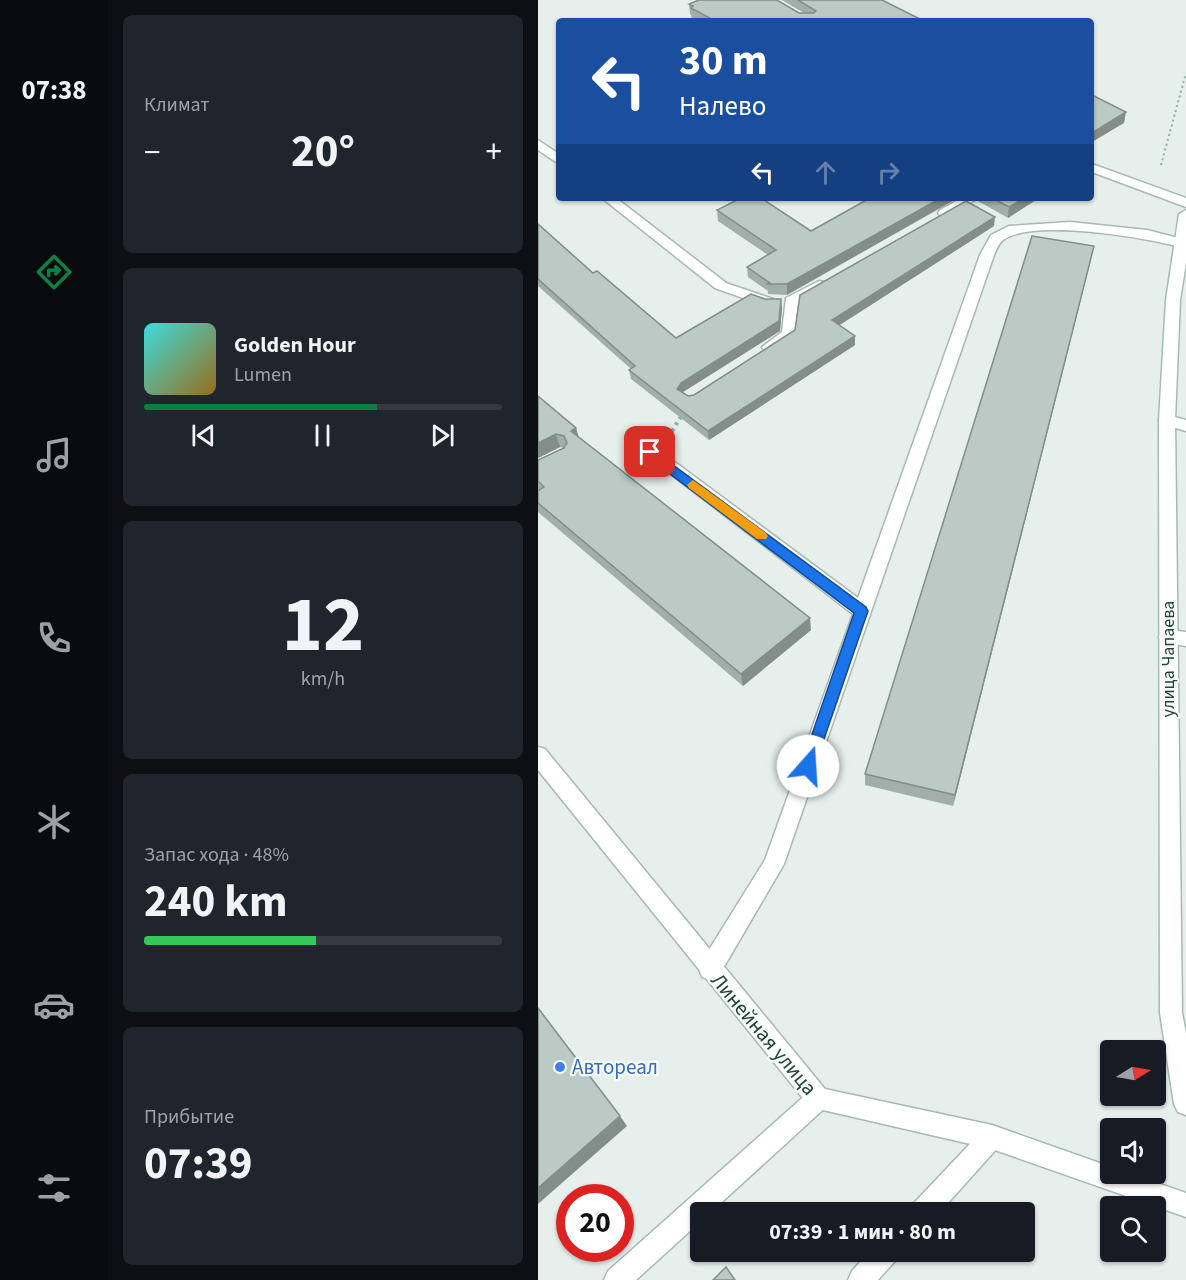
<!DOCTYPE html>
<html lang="ru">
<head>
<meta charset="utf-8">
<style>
	body { margin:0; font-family:"Source Sans 3",sans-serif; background:#20242c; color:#f1f3f6; height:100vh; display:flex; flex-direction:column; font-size:22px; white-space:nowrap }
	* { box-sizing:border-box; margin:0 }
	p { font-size:20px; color:#9ea1a6 }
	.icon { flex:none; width:33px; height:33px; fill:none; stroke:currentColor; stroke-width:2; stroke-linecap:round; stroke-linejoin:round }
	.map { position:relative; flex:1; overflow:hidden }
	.side { display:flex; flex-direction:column; gap:15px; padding:15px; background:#0d0f14; width:430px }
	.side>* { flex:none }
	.guide { position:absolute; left:18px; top:18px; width:538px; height:183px; border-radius:6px; box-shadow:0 2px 4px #0004; background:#1a4fa0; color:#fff; overflow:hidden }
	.needle { width:39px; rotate:79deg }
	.tools { position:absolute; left:562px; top:1040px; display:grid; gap:12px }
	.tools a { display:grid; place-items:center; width:66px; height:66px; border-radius:6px; background:#171b24; box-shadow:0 2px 4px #0004; font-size:30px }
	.speed { position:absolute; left:18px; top:1184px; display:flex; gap:12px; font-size:30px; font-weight:700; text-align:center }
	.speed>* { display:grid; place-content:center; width:78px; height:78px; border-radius:50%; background:#171b24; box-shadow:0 2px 4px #0004; line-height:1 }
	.speed .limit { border:9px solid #d22; background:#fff; color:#111 }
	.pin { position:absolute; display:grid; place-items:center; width:51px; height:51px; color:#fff; margin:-26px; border-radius:12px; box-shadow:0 3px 9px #0006 }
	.me { position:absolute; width:66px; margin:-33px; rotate:19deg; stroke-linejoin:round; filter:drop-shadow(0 0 4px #0008) }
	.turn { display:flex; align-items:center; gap:21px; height:126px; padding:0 24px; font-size:27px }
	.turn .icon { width:78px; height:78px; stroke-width:2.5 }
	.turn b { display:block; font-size:42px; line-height:51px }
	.lanes { display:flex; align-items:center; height:57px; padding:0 24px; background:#0003; justify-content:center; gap:30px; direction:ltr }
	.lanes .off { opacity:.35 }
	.big { font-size:45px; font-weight:700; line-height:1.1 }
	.side .tile { flex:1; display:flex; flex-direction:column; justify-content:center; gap:9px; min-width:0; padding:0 21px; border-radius:9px; background:#20242c }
	.side .dial { align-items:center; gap:0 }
	.dial b { font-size:78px; line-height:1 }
	.song { display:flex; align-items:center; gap:18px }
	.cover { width:72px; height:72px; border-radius:9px; background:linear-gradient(135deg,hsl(180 70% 55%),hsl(40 70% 35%)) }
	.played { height:6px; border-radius:3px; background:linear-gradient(90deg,#0b8043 65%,#363941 65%) }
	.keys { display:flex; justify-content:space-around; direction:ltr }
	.heat { display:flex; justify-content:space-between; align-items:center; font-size:33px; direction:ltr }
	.charge { height:9px; border-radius:4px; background:linear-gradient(90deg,#34c759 48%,#363941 0) }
	.trip { position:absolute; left:152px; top:1202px; width:345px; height:60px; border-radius:6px; background:#171b24; box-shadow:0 2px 4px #0004; font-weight:700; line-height:60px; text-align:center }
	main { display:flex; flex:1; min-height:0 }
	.tabs { display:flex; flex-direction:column; width:108px; justify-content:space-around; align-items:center; background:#090b0e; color:#9ea1a6 }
	.tabs .icon { width:42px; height:42px }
	.tabs .on { color:#0b8043 }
	.tabs b { font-size:27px; color:#f1f3f6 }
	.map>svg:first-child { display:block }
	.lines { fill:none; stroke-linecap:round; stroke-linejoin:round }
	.service-casing { stroke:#a8b8b2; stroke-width:3 }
	.minor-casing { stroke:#a8b8b2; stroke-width:3 }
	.secondary-casing { stroke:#a4bbb3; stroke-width:3 }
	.path-far1 { stroke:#86b3a5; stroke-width:2; stroke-dasharray:2 3; stroke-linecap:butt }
	.path { stroke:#86b3a5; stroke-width:4; stroke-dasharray:3 4; stroke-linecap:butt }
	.service { fill:#fff; fill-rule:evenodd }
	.minor { fill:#fff; fill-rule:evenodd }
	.secondary { fill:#fff; fill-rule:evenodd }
	.wall { fill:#a1aea9 }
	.shaded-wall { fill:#838d89 }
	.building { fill:#bbcac4; stroke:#838d89; stroke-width:1.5 }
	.route { fill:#1a73e8; stroke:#114b97; stroke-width:1.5 }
	.slow { fill:#f59e0b }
	.shop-dot { fill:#3f7fe0; stroke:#f7fbf9; stroke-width:2 }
	.labels { text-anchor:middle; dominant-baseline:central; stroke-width:4.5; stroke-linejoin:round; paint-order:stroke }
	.street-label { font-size:18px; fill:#24423a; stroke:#f7fbf9 }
	.near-street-label { font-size:21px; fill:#24423a; stroke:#f7fbf9 }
	.near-shop-label { font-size:21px; fill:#366cbe; stroke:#f7fbf9; text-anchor:start }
</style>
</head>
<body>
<main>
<nav class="tabs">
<b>07:38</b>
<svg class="icon on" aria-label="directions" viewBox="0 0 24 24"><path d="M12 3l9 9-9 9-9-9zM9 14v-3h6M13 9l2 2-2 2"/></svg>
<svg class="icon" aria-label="music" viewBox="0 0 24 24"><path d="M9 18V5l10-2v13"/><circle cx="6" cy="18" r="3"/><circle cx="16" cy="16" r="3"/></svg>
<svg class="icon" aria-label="phone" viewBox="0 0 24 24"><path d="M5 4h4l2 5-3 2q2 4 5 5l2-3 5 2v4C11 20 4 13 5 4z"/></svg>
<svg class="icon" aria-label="climate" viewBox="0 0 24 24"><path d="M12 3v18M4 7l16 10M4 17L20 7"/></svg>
<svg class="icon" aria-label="car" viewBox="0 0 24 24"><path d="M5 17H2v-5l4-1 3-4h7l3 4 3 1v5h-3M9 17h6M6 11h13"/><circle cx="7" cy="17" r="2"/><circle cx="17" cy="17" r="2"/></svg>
<svg class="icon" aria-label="filters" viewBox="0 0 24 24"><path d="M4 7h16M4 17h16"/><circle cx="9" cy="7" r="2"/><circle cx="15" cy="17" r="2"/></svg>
</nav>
<section class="side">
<div class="tile"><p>Климат</p>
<div class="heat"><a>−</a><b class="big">20°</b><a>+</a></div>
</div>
<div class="tile">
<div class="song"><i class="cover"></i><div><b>Golden Hour</b><p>Lumen</p></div></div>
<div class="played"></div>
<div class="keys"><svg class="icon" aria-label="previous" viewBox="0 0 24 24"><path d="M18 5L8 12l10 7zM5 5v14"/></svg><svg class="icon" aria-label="pause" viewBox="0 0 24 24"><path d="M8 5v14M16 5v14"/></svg><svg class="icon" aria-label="next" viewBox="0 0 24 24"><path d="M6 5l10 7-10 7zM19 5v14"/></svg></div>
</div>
<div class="tile dial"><b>12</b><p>km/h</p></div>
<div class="tile"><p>Запас хода · 48%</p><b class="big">240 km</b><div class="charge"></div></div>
<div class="tile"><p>Прибытие</p><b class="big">07:39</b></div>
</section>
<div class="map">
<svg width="648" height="1280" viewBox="0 0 648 1280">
	<rect width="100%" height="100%" fill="#e6efeb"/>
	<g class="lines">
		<defs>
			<g id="service">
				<path d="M424,198H440L412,216H402L400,213L402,210Z"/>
				<path d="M532,222L609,230L648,240V246L643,247C607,238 496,218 465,240C461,243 458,250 456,255L246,864L180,977L172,980L164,977L161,969L164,961L227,860L315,614L104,452L106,448H118L320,598L442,255L453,235L471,226Z"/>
				<path d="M182,281L238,300L240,303L233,308L177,288L175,285Z"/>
				<path d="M281,281L286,282L288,285L286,288L260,303L256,337L236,350H226L224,347L244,332L248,298Z"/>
				<path d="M629,415L648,420V431L624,424L621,420L624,416Z"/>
				<path d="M630,630L648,632V646L624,642L621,637L624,632Z"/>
				<path d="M280,1087L288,1091L292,1099L288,1107L173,1212H162V1222L98,1280H66L70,1271L272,1091Z"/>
				<path d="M454,1125L462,1129L466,1137L462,1145L402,1212H373L376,1203L446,1129Z"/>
				<path d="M332,1251H361L358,1260L340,1280H310L314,1271Z"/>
			</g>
			<g id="minor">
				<path d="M0,140L21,154V164L0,150Z"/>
				<path d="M554,164L648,198V207L554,172Z"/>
				<path d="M64,198H78L187,282L189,285L187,288H177Z"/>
				<path d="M0,747L7,749L287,1089L454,1125L573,1167V1173H591L648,1193V1217L454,1149L272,1107L0,770Z"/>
			</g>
			<path id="secondary" d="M648,210V263L642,300L637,420L644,1013L648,1033V1115L640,1112L636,1104L622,1013L621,420L628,300L641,214Z"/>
		</defs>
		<!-- service casing -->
		<use href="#service" class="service-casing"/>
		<!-- minor casing -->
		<use href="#minor" class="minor-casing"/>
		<!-- secondary casing -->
		<use href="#secondary" class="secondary-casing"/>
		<!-- path-far1 -->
		<path class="path-far1" d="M623,165L648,73"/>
		<!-- path -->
		<path class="path" d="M134,431L144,415"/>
		<!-- service -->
		<use href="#service" class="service"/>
		<!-- minor -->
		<use href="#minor" class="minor"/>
		<!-- secondary -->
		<use href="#secondary" class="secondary"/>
	</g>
	<!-- wall -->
	<g class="wall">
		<path d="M244,0H344L386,21H160L154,18L153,15L152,14L151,4L266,13Z"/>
		<path d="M440,198H501L470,218L440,201Z"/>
		<path d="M179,210L273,231L249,295L230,294V291L210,277L209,267L230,255L180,221Z"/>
		<path d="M0,224L55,273L138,338L244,308L242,331L145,392L150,396L156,395L456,226L301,325L317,345L171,440L93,379L91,370L93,369L0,286Z"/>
		<path d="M556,246L553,259L415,806L327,785V774Z"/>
		<path d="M0,396L38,428L40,436L273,630L205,686L0,512V460L26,448L22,447L0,458Z"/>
	</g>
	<!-- shaded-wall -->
	<g class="shaded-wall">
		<path d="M588,112L586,123L554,142V133Z"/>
		<path d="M403,198H420L249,295V284Z"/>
		<path d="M486,198H501L470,218L471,207Z"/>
		<path d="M457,217L456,226L294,330V320Z"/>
		<path d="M556,246L553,259L415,806L417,795Z"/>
		<path d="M243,299L244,308L242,331L145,392L141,398L139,389L143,383Z"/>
		<path d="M317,336V345L171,440L170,431Z"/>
		<path d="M38,428L42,441L33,431Z"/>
		<path d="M18,434L22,447L0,458V443Z"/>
		<path d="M272,618L273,630L205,686L203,674Z"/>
		<path d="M82,1116L89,1126L0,1204V1188Z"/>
	</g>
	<!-- building -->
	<g class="building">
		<path d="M161,0H239L261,13H276L278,11L260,0H344L386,21H177L153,8L155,6L151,4Z"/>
		<path d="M554,95L588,112L554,133Z"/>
		<path d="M203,198H223L273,231L332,198H403L249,284H229L232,283L209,267L238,250L179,210Z"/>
		<path d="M454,198H486L471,207Z"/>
		<path d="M428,201L457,217L294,320L317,336L170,431L91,370L97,366L0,279V224L55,273L59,271L138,338L213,294L227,299H243L241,321L143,383L139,389L150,396L156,395L257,330L262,295Z"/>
		<path d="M494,236L556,246L417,795L327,774Z"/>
		<path d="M0,396L38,428L33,431L272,618L203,674L0,503V491L6,487L0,481V460L26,448L29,443L26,436L18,434L0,443Z"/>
		<path d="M0,1008L82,1116L0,1188Z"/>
		<path d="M188,1267L197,1280H175Z"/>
	</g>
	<!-- route -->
	<path class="route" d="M112,448L328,607L330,611L275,771L270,773L265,771L263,766L316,613L107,455L106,452Z"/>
	<!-- slow -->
	<path class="slow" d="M155,480L228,533L230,536L228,539H219L151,488L149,485Z"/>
	<!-- markers -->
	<circle class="shop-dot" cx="22" cy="1067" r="6"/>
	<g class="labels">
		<!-- street labels -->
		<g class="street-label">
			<text transform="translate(630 659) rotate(-90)">улица Чапаева</text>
		</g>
		<!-- near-street labels -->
		<g class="near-street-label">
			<text transform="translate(226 1034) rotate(50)">Линейная улица</text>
		</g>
		<!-- near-shop labels -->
		<g class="near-shop-label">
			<text x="34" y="1067">Автореал</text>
		</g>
	</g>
</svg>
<div class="tools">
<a><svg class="needle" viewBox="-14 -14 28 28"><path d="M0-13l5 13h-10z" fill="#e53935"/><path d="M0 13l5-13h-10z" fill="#9ea1a6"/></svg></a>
<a><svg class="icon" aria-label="sound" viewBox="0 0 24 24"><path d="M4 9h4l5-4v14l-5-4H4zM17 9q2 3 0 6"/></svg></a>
<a><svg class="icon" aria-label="search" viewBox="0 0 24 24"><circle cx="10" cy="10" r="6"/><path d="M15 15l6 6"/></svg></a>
</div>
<div class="speed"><div class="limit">20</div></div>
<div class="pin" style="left:112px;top:452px;background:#d93025"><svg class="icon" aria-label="arrive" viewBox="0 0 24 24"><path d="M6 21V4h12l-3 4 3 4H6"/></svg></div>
<svg class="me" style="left:270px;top:766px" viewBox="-20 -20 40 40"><circle r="19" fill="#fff"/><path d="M0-13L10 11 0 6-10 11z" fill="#1a73e8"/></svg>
<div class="trip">07:39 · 1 мин · 80 m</div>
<div class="guide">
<div class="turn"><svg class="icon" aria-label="left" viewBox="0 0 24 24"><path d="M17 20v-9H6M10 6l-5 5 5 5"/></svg><div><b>30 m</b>Налево</div></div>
<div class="lanes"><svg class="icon" aria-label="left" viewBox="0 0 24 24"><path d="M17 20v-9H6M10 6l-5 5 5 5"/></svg><svg class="icon off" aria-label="ahead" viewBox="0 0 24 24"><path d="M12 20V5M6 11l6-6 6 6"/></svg><svg class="icon off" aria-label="right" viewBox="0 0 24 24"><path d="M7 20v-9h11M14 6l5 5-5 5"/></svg></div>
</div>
</div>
</main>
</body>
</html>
